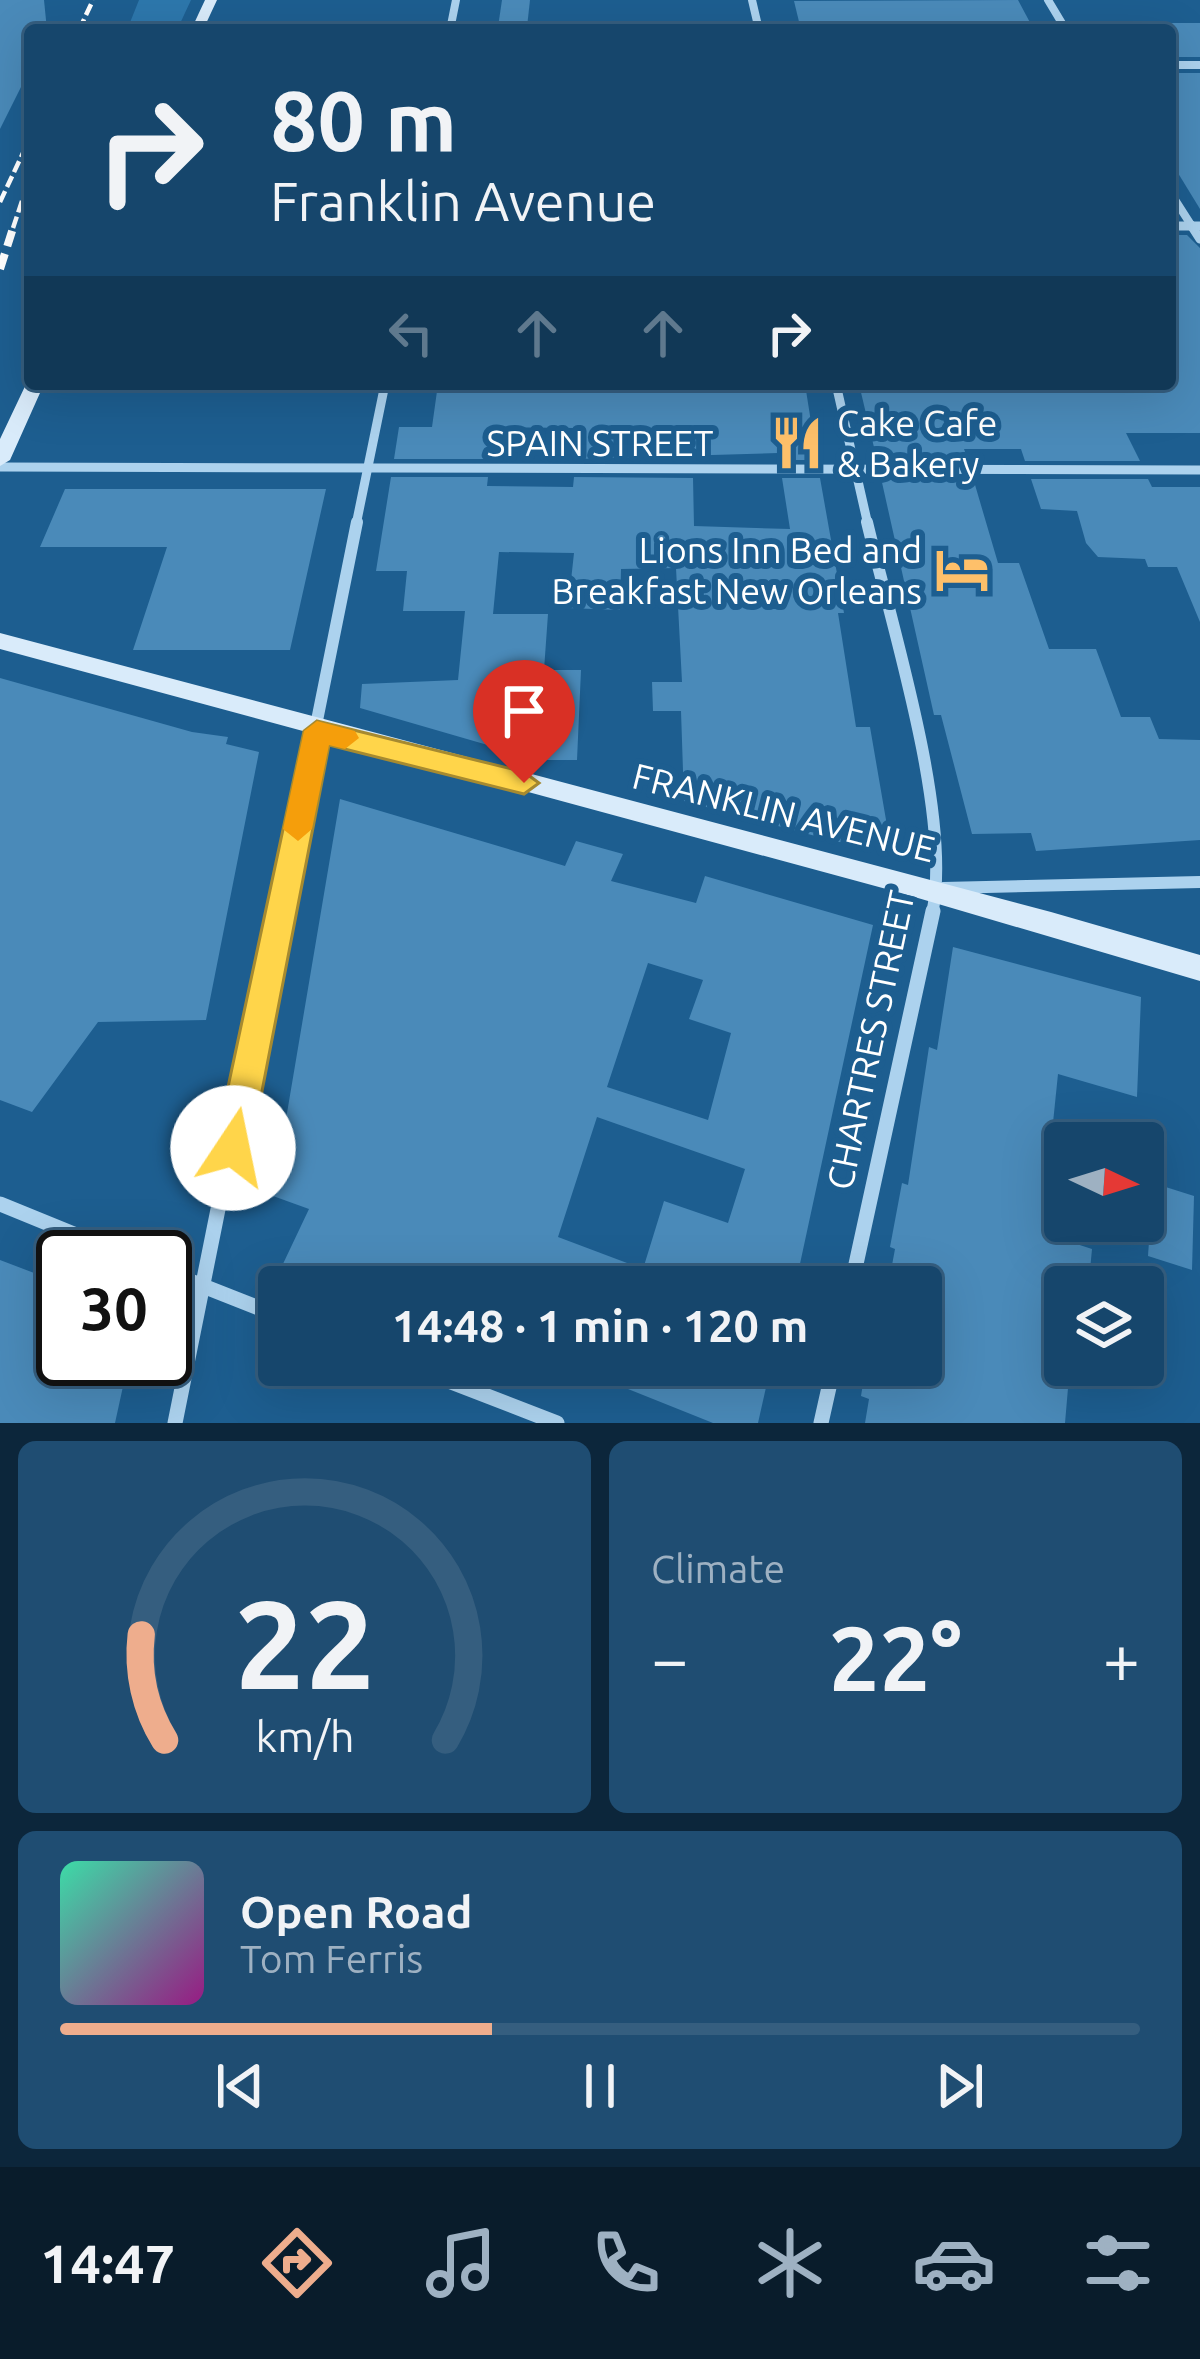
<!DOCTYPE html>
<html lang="en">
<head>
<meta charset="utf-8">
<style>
	body { margin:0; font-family:Ubuntu,sans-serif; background:#1f4d72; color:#f1f3f6; height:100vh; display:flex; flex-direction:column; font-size:45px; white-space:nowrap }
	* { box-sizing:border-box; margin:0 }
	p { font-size:39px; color:#9eb1c2 }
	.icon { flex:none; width:66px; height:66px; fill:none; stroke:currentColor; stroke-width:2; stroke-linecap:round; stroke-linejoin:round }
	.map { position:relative; height:1423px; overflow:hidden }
	.side { display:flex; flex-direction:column; gap:18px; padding:18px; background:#0c263b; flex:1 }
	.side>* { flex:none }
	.top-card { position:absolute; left:24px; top:24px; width:1152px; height:366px; border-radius:12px; box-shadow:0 12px 48px #0002,0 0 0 3px #355e7f; background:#16466c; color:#f1f3f6; overflow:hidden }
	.needle { width:78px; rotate:94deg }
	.controls { position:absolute; left:1044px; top:1122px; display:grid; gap:24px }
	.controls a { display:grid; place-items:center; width:120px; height:120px; border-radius:12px; background:#16466c; box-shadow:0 12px 48px #0002,0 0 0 3px #355e7f; font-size:60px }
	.speed { position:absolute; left:36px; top:1230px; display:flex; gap:24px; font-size:60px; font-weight:700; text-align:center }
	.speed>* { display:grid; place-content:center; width:156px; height:156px; border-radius:50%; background:#16466c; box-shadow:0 12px 48px #0002,0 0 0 3px #355e7f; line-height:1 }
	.speed .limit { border:6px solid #111; border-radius:18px; background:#fff; color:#111 }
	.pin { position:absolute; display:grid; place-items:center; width:102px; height:102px; color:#fff; margin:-123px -51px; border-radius:50% 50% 50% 0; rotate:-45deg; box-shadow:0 0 12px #0007 }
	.pin .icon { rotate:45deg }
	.me { position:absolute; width:132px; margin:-66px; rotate:11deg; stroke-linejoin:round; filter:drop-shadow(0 0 9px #0008) }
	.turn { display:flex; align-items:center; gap:42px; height:252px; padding:0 48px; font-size:54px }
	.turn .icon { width:156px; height:156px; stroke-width:2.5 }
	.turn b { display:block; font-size:84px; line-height:102px }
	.lanes { display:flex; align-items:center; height:114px; padding:0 48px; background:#0003; justify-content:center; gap:60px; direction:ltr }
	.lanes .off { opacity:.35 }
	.big { font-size:90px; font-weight:700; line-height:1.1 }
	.side .widget { flex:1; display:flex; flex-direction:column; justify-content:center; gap:18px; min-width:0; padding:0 42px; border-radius:18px; background:#1f4d72 }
	.side .dial { align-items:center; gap:0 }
	.dial svg { height:312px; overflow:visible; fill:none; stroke:#355e7f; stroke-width:7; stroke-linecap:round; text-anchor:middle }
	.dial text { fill:#f1f3f6; stroke:none }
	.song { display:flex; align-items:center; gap:36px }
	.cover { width:144px; height:144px; border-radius:18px; background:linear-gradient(135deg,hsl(160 70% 55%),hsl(310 70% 35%)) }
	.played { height:12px; border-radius:6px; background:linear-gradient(90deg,#eead8d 40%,#355e7f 40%) }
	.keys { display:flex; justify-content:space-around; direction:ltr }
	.heat { display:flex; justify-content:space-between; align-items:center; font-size:66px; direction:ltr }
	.side .tiles { flex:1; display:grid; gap:18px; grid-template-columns:1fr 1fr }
	.widget:last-child { grid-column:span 2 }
	.trip { position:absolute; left:258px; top:1266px; width:684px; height:120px; border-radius:12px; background:#16466c; box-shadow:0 12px 48px #0002,0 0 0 3px #355e7f; font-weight:700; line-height:120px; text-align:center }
	.tab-bar { display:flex; height:192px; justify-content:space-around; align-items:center; background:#091c2b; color:#9eb1c2 }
	.tab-bar .icon { width:84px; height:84px }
	.tab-bar .on { color:#eead8d }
	.tab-bar b { font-size:54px; color:#f1f3f6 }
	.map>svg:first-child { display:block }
	.green { fill:#2d77ac }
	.building { fill:#4a8ab9; fill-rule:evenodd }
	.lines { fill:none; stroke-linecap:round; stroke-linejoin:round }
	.street-far3 { stroke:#acd2ee; stroke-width:8 }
	.street-far2 { stroke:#acd2ee; stroke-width:9 }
	.street-far1 { stroke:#acd2ee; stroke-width:12 }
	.street { stroke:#acd2ee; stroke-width:15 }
	.secondary { fill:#d9ebfa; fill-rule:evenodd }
	.rail-far1 { stroke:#fff; stroke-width:4.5; stroke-dasharray:12 4.5; stroke-linecap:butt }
	.rail { stroke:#fff; stroke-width:8; stroke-dasharray:16 8; stroke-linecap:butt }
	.route { fill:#ffd54a; stroke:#a68a30; stroke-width:3 }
	.slow { fill:#f59e0b }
	.labels { text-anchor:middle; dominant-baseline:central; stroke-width:12; stroke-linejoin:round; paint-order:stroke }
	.poi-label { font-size:36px; fill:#fff; stroke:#1d5e90; text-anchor:start }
	.street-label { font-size:36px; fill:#fff; stroke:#1d5e90 }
</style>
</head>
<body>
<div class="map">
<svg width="1200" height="1423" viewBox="0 0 1200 1423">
	<rect width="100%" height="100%" fill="#1d5e90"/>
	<!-- green -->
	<path class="green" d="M139,0H191L177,30H127Z"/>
	<!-- building -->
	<g class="building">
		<path d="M0,0H44L47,30H30V69L0,129Z"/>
		<path d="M502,0H530L527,27H498Z"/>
		<path d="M1018,0L1034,30H801L794,1Z"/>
		<path d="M1136,23H1200V57H1170V30H1141Z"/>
		<path d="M1170,73H1200V209L1170,160Z"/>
		<path d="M1170,235H1187L1200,248V433H1126L1140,461H1025L1021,449H964L968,460H877L859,384H1170Z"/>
		<path d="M438,384H564L563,390L661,393H734L733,384H805L817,460H780L778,453L574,459L575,428L494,427L490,459H394L399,427H432Z"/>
		<path d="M391,477H488L487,486L573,487L574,477L693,478L694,526L790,529L782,478H820L844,613H838L856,727H870L890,843L838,842L684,801L681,711H653L652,682H682L676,568L621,569L620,610L568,608L574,553L499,552L493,614H548L544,670H581L577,760H539L360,708L362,684L458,680L465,611H403L407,571H376Z"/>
		<path d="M881,478H973L998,563H1019L1049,649H1096L1121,717H1150L1159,739L1200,740V840L1036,851L1031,833L972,834L941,715H934Z"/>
		<path d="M1031,479H1148L1152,487H1200V622L1177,567H1148L1145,559L1098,557L1086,543L1077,511L1041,509Z"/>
		<path d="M65,489H326L290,650H133L167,547H40Z"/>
		<path d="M0,678L192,732L228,737L226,744L259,752L206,1020L98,1022L32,1112L0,1100Z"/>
		<path d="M340,799L565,866L576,841L623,854L611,881L696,903L705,876L873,925L795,1287H341L282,1266L309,1209L273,1196ZM648,963L703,980L689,1019L731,1033L708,1120L607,1087ZM597,1117L745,1169L728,1223L664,1201L643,1269L558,1237Z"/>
		<path d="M953,947L1141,997L1137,1097L1058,1074L1050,1152L1052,1183L1062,1187L1058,1238L1092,1249L1089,1281L1069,1275L1065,1287V1365H1070L1065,1423H865L869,1399L861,1396L866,1365H921V1287H888L895,1249L890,1247L902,1183L908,1185L929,1047L937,1050Z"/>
		<path d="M1153,1183L1194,1196L1192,1270L1148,1256Z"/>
		<path d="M0,1260L63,1284V1359H129L115,1423H0Z"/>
		<path d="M568,1365H771L758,1423H713Z"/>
	</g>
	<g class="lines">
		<!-- street-far3 -->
		<g class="street-far3">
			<path d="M752,0L759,30"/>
			<path d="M1048,0L1066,30"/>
			<path d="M450,30L456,0"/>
			<path d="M1170,65H1200"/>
			<path d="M1170,192L1193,228"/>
			<path d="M1170,226H1199"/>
		</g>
		<!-- street-far2 -->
		<g class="street-far2">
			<path d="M1191,225L1200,239"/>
			<path d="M1170,226H1199"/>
			<path d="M836,384L868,525"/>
			<path d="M0,467L1200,470"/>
			<path d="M356,525L385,384"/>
		</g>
		<!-- street-far1 -->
		<g class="street-far1">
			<path d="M867,522C891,624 953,818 932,914"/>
			<path d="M943,888L1200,882"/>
			<path d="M278,914L357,522"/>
		</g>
		<!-- street -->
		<g class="street">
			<path d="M0,1204L130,1257"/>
			<path d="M165,1271L279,1316"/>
			<path d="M851,1287L933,911"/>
			<path d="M407,1365L557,1423"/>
			<path d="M175,1423L278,911"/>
			<path d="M821,1423L834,1365"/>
		</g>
		<!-- secondary -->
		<g class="secondary">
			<path d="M205,0H217L203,30H191Z"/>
			<path d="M28,380L30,384H44L10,460L0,466V439Z"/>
			<path d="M0,633L1051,912L1200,955V981L901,893L0,649Z"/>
		</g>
		<!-- rail-far1 -->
		<g class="rail-far1">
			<path d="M79,30L93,0"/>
			<path d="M0,202L30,138"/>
			<path d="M13,228L30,177"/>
		</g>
		<!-- rail -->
		<path class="rail" d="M0,269L14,225"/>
	</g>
	<!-- route -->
	<path class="route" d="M317,721L524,772L539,783L524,794L329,745L251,1148L245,1161L233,1166L220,1161L215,1148L304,731Z"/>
	<!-- slow -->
	<path class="slow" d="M317,721L355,731L359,738L345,749L329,745L312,829L298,841L283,829L304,731Z"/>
	<!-- icons -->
	<defs>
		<symbol id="restaurant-bare" viewBox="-9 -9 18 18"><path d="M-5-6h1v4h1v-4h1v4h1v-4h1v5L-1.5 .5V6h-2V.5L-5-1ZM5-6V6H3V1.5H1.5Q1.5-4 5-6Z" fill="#fec06a" stroke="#1d5e90" stroke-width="2.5" paint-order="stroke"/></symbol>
		<symbol id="hotel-bare" viewBox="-9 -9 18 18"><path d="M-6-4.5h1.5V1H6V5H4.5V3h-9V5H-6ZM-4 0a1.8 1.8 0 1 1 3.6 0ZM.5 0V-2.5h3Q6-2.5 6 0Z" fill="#fec06a" stroke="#1d5e90" stroke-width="2.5" paint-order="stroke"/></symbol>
	</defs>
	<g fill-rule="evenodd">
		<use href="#restaurant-bare" x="759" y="405" width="76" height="76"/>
		<use href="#hotel-bare" x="924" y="532" width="76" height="76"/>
	</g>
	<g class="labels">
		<!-- poi labels -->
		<g class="poi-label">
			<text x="837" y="422">Cake Cafe<tspan x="837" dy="41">&amp; Bakery</tspan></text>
			<text x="922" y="549" text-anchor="end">Lions Inn Bed and<tspan x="922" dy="41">Breakfast New Orleans</tspan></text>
		</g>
		<!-- street labels -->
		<g class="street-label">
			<text x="600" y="442">SPAIN STREET</text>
			<text transform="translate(784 812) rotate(14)">FRANKLIN AVENUE</text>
			<text transform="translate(870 1040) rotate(-78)">CHARTRES STREET</text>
		</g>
	</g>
</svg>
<div class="controls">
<a><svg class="needle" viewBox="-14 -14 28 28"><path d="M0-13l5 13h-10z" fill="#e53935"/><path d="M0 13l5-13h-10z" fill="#9eb1c2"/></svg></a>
<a><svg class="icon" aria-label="layers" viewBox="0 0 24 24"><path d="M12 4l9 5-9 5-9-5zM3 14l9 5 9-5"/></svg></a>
</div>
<div class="speed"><div class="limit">30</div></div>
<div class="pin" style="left:524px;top:783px;background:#d93025"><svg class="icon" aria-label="arrive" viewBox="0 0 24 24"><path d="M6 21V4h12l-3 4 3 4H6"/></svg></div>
<svg class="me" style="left:233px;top:1148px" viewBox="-20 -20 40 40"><circle r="19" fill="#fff"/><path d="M0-13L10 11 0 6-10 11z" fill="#ffd54a"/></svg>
<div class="trip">14:48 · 1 min · 120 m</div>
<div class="top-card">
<div class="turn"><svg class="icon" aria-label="right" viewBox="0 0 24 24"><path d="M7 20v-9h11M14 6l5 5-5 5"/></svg><div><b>80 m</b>Franklin Avenue</div></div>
<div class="lanes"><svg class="icon off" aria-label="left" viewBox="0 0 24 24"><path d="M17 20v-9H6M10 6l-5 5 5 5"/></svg><svg class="icon off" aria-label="ahead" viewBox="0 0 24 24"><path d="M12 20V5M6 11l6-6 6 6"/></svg><svg class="icon off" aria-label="ahead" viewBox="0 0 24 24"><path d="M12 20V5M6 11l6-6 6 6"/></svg><svg class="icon" aria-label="right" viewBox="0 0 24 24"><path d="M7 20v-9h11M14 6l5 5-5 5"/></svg></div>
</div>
</div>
<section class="side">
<div class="tiles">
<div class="widget dial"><svg viewBox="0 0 100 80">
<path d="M14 69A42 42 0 1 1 86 69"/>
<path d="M14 69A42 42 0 0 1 8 42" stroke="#eead8d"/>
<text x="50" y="56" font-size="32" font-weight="700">22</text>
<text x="50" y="72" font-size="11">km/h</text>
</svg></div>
<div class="widget"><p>Climate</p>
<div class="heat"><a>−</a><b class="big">22°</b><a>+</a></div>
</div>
<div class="widget">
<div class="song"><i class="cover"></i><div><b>Open Road</b><p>Tom Ferris</p></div></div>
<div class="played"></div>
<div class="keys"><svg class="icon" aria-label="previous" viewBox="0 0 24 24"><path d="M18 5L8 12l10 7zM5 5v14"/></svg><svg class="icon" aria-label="pause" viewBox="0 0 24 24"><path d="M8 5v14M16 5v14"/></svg><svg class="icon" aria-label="next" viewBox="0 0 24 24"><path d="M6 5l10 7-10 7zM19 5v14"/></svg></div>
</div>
</div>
</section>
<nav class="tab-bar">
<b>14:47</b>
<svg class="icon on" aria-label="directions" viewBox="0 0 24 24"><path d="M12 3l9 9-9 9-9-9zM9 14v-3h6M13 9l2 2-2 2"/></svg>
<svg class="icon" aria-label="music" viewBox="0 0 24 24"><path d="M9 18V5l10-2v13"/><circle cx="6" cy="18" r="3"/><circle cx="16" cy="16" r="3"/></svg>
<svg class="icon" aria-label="phone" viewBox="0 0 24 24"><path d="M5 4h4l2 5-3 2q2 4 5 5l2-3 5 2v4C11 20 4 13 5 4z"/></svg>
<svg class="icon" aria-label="climate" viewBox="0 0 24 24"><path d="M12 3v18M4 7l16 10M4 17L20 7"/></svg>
<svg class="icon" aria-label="car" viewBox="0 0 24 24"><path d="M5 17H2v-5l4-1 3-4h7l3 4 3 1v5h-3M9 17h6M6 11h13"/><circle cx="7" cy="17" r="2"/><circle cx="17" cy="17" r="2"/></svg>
<svg class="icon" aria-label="filters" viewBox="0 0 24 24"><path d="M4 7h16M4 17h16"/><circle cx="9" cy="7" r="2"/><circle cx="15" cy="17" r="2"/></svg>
</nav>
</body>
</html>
